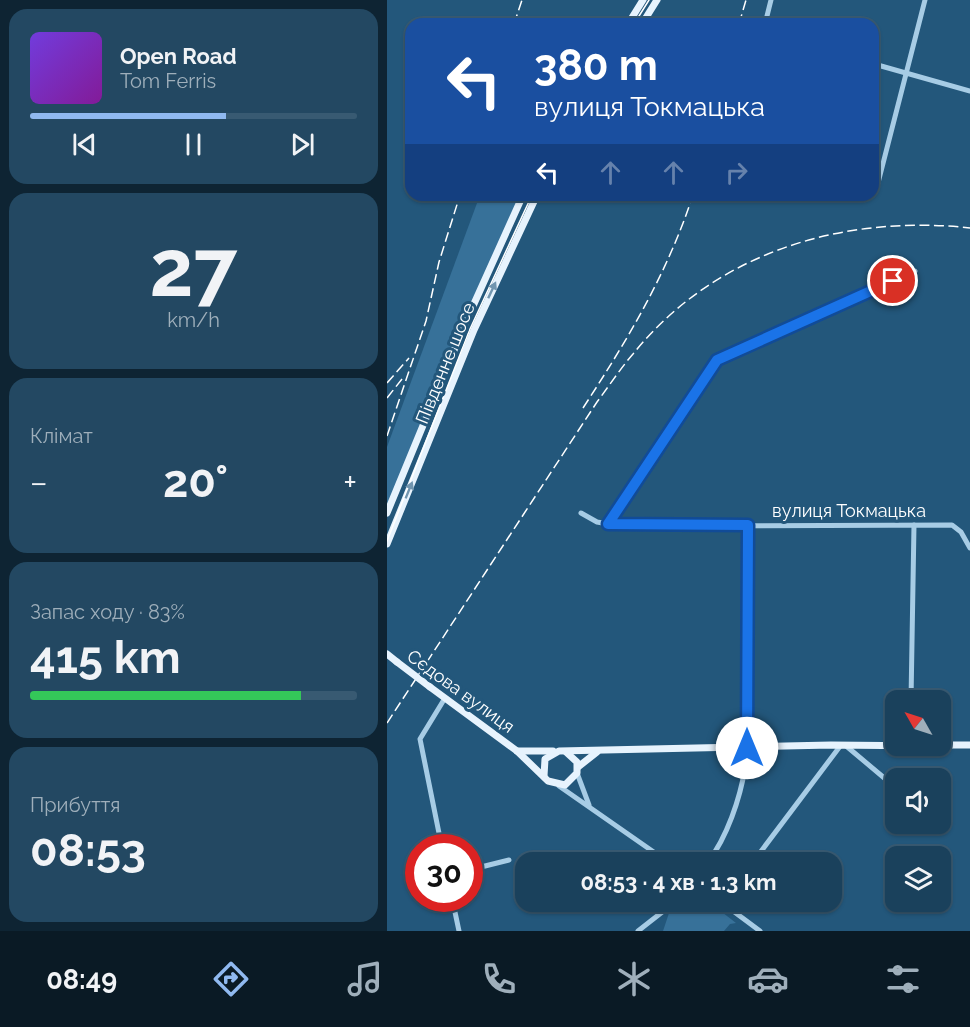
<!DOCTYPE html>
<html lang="uk">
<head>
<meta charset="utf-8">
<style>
	body { margin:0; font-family:Raleway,sans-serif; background:#234862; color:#f1f3f6; height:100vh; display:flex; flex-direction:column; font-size:22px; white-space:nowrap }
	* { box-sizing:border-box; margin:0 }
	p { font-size:20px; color:#9fafbb }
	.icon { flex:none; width:33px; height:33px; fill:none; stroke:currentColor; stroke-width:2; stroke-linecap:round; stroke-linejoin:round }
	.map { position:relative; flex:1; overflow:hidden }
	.details { display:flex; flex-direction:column; gap:9px; padding:9px; background:#0e2433; width:387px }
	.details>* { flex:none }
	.banner { position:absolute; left:18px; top:18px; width:474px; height:183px; border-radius:18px; box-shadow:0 2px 4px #0004,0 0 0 2px #385a72; background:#1a4fa0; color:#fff; overflow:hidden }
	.needle { width:39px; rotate:309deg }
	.tools { position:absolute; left:498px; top:690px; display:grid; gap:12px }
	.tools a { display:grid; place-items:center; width:66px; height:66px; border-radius:12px; background:#1a415c; box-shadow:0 2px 4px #0004,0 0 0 2px #385a72; font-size:30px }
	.speed { position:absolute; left:18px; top:834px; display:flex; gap:12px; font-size:30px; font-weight:700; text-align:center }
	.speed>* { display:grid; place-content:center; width:78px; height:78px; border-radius:50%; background:#1a415c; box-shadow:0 2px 4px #0004,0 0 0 2px #385a72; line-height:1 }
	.speed .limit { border:9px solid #d22; background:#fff; color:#111 }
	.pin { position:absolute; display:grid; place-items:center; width:51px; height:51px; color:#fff; margin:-26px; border:3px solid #fff; border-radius:50%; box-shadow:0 2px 6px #0007 }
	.me { position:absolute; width:66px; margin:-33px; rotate:0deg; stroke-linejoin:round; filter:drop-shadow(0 0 4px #0008) }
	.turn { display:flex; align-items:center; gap:21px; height:126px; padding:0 30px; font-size:27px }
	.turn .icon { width:78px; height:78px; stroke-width:2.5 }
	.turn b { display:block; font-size:42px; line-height:51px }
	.lanes { display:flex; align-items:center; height:57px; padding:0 30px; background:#0003; justify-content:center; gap:30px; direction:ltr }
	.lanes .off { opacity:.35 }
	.big { font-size:45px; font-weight:700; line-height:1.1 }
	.details .card { flex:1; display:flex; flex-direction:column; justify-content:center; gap:9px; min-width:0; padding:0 21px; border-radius:18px; background:#234862 }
	.details .dial { align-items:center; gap:0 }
	.dial b { font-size:78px; line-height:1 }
	.song { display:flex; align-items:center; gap:18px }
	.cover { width:72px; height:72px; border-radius:9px; background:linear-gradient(135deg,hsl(260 70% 55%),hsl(290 70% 35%)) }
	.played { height:6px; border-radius:3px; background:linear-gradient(90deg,#90b9f0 60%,#385a72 60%) }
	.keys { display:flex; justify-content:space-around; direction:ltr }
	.heat { display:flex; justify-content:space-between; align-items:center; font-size:33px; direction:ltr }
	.charge { height:9px; border-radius:4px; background:linear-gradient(90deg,#34c759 83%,#385a72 0) }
	.trip { position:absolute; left:128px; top:852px; width:327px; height:60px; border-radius:18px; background:#1a415c; box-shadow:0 2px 4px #0004,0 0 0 2px #385a72; font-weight:700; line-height:60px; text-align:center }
	.dock { display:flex; height:96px; justify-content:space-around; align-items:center; background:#0a1a25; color:#9fafbb }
	.dock .icon { width:42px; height:42px }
	.dock .selected { color:#90b9f0 }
	.dock b { font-size:27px; color:#f1f3f6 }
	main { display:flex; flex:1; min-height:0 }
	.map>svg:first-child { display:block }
	.green { fill:#377199 }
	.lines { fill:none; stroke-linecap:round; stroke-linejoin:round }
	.minor { stroke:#a7cce5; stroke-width:5 }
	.major { stroke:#e7f3fd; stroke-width:7 }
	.tram { stroke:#fff; stroke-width:1.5 }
	.rail { stroke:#fff; stroke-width:1.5; stroke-dasharray:10 4.5; stroke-linecap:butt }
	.major-bridge { stroke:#e7f3fd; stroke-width:7 }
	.oneway { fill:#7195af }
	.route-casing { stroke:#114b97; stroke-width:15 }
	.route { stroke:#1a73e8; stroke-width:10 }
	.labels { text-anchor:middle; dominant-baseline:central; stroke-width:6; stroke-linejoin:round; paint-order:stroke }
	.street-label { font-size:18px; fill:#fff; stroke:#23577b }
</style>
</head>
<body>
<main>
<section class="details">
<div class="card">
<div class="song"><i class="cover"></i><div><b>Open Road</b><p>Tom Ferris</p></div></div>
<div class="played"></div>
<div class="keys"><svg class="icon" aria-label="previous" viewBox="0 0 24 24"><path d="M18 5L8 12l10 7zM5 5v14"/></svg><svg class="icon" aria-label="pause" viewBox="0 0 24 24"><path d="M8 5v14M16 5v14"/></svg><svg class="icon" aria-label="next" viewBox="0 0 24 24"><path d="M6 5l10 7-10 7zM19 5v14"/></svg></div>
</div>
<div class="card dial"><b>27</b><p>km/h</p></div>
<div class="card"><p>Клімат</p>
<div class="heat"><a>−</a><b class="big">20°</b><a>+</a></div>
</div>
<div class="card"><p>Запас ходу · 83%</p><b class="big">415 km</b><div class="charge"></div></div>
<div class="card"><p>Прибуття</p><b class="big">08:53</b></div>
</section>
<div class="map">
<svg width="583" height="931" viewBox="0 0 583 931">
	<rect width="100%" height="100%" fill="#23577b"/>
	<!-- green -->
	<g class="green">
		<path d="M93,195H136L0,513V447Z"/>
		<path d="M291,902H322L349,923L343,924L337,931H276L283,910Z"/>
	</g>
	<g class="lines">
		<!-- minor -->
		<g class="minor">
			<path d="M378,24L384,0"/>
			<path d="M487,64L583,91"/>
			<path d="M491,183L538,0"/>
			<path d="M194,513L210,522L221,524L276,526L565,525L574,532L583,548"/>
			<path d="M221,524L330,360L528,271"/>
			<path d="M524,700L527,525"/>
			<path d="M458,745L508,787"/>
			<path d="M190,773L202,805"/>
			<path d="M172,786L281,862"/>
			<path d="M55,848L33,739L58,698"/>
			<path d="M321,862C340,837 353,799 358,768L361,525"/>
			<path d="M366,862L454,745"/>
			<path d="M82,870L122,860"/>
			<path d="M65,898L72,931"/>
			<path d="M334,902L373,931"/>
			<path d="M251,931L288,902"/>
		</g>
		<!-- major -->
		<g class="major">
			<path d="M241,24L256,0"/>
			<path d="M255,24L270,0"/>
			<path d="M0,513L77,326L136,195"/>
			<path d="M0,544L87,330L150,195"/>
			<path d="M0,654L10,662"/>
			<path d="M43,687L130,751L161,781L178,785L190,773V762L179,752"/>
			<path d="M554,745H583"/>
			<path d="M130,751H166"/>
			<path d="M191,767L210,752"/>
			<path d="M157,776L158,759L172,751L444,745L548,746"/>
		</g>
		<!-- tram -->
		<g class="tram">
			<path d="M247,24L262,0"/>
			<path d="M0,541L83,329L145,195"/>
		</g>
		<!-- rail -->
		<g class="rail">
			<path d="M127,24L135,0"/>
			<path d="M352,24L359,0"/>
			<path d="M0,383L22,358"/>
			<path d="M0,398L15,379"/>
			<path d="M196,408C241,339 280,274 306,195"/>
			<path d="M0,436L39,321L52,262L73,195"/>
			<path d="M0,723L210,402C222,386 233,369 246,354C328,252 457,214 583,228"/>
		</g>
		<!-- major-bridge -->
		<path class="major-bridge" d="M10,662L43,687"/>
	</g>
	<!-- one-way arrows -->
	<defs><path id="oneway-solid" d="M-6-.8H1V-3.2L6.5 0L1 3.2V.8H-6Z" transform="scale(1.5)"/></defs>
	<g class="oneway">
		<use href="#oneway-solid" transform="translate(105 290) rotate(-65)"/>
		<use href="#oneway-solid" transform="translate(22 490) rotate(-68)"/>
	</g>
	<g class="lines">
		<defs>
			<path id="route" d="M360,748L361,525L221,524L330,360L506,281"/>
		</defs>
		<!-- route casing -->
		<use href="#route" class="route-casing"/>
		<!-- route -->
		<use href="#route" class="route"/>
	</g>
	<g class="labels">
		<!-- street labels -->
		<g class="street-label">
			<text transform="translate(58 363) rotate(-68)">Південне шосе</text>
			<text x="462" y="510">вулиця Токмацька</text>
			<text transform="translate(74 691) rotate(36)">Сєдова вулиця</text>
		</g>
	</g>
</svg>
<div class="tools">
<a><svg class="needle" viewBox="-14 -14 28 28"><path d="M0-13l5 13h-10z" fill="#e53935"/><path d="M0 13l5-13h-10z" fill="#9fafbb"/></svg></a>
<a><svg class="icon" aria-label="sound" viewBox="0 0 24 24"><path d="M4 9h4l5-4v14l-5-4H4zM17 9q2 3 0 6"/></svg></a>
<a><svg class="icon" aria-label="layers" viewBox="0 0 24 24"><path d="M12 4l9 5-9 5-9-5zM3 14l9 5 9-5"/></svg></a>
</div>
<div class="speed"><div class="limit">30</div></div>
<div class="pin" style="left:506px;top:281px;background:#d93025"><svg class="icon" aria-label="arrive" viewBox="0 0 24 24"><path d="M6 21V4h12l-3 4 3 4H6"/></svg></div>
<svg class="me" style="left:360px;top:748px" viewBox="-20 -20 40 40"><circle r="19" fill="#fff"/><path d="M0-13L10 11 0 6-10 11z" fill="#1a73e8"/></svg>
<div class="trip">08:53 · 4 хв · 1.3 km</div>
<div class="banner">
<div class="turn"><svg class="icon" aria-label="left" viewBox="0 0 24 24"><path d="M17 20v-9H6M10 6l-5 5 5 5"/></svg><div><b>380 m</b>вулиця Токмацька</div></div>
<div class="lanes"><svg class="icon" aria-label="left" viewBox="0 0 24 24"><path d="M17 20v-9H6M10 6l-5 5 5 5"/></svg><svg class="icon off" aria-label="ahead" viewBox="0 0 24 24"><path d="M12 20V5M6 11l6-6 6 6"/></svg><svg class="icon off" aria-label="ahead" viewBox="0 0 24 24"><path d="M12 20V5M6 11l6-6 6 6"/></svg><svg class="icon off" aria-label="right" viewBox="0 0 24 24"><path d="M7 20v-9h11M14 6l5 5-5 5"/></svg></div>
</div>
</div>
</main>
<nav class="dock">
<b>08:49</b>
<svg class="icon selected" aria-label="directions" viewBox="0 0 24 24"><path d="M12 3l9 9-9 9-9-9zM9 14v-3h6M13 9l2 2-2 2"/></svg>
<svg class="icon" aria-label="music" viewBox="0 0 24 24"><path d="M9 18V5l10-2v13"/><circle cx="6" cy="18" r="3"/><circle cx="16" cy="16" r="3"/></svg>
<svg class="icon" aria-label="phone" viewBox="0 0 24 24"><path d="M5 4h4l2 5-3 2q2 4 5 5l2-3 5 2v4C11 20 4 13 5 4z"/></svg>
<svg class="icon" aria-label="climate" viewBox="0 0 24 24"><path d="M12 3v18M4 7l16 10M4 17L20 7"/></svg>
<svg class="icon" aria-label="car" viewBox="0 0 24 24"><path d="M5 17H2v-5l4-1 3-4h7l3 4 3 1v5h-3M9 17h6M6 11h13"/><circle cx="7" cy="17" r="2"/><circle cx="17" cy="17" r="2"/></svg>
<svg class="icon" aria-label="filters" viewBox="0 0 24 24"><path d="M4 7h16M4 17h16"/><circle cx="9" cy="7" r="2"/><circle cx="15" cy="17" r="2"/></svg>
</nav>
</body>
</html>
